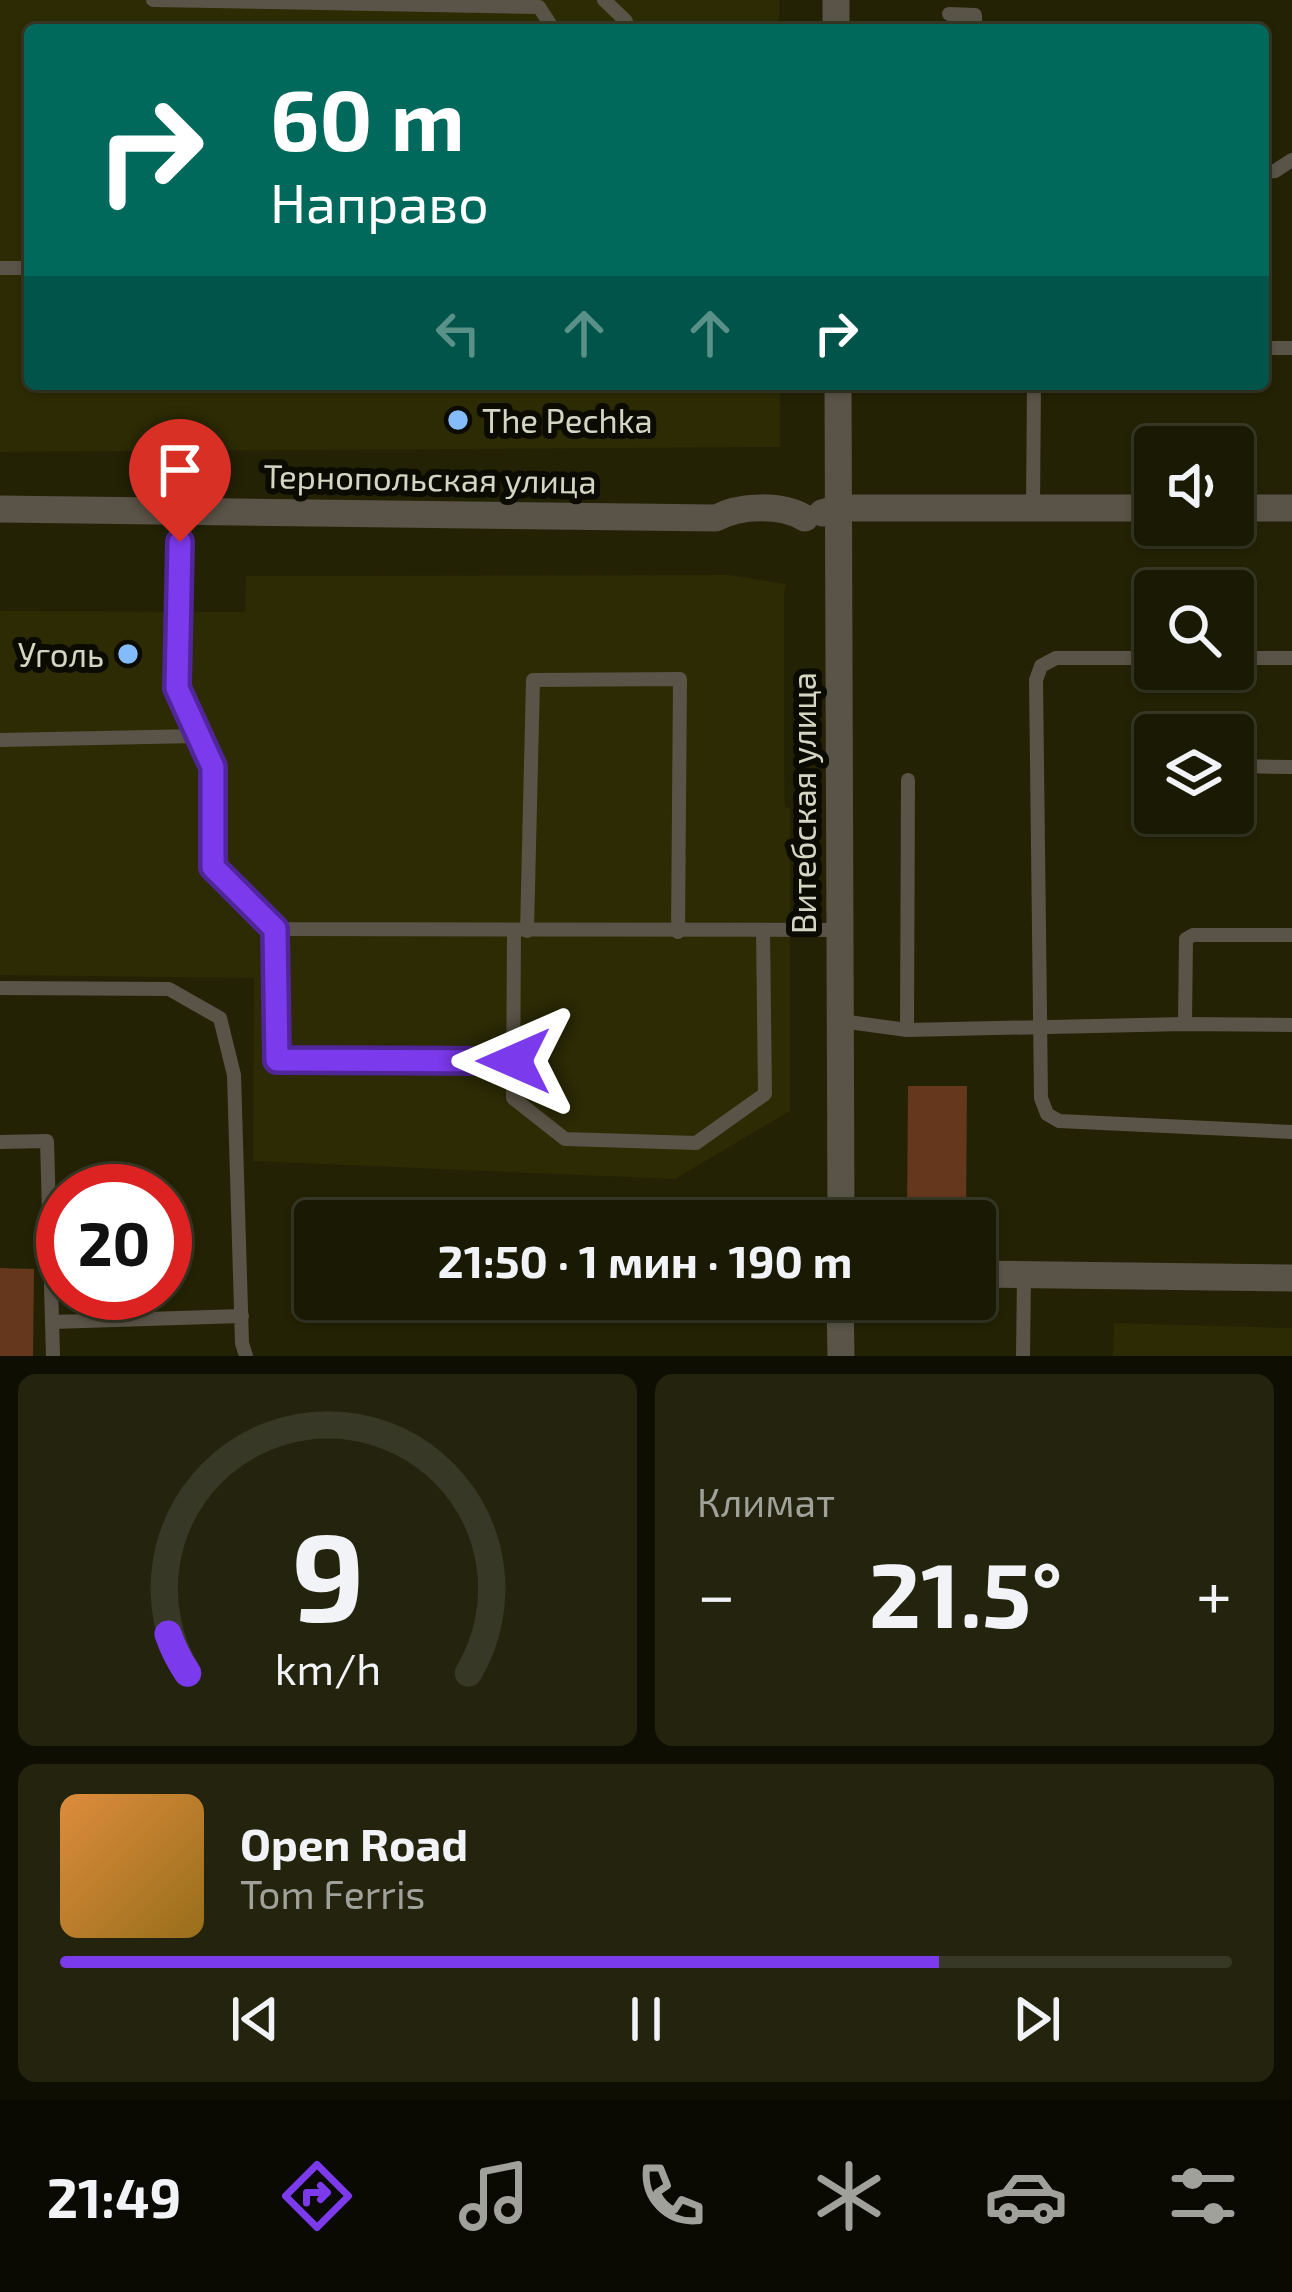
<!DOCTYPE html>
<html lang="ru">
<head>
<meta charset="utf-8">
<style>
	body { margin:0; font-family:"Exo 2",sans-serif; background:#23230e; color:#f1f3f6; height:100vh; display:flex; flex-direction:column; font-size:45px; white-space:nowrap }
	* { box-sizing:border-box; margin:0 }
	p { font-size:39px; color:#9fa19a }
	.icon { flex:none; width:66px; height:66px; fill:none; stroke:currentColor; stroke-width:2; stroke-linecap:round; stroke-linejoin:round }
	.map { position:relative; height:1356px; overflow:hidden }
	.details { display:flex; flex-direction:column; gap:18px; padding:18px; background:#0e0e02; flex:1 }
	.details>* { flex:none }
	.guide { position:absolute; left:24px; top:24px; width:1245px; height:366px; border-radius:12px; box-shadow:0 3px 9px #0004,0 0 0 3px #383826; background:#00695c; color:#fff; overflow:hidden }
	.buttons { position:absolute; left:1134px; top:426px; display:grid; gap:24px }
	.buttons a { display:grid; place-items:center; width:120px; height:120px; border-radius:12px; background:#1a1a04; box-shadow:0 3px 9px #0004,0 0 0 3px #383826; font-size:60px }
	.speed { position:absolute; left:36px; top:1164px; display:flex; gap:24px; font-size:60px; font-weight:700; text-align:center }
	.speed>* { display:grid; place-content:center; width:156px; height:156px; border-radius:50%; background:#1a1a04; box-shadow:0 3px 9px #0004,0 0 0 3px #383826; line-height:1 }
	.speed .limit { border:18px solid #d22; background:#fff; color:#111 }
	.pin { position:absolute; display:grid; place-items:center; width:102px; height:102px; color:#fff; margin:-123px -51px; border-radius:50% 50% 50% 0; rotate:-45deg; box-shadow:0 0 12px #0007 }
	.pin .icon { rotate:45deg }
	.me { position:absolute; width:132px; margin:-66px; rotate:270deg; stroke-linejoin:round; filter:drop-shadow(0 0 9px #0008) }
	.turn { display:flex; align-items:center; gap:42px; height:252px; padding:0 48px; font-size:54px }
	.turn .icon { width:156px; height:156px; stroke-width:2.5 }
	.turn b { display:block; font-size:84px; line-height:102px }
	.lanes { display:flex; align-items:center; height:114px; padding:0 48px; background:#0003; justify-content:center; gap:60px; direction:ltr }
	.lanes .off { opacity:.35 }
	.big { font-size:90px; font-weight:700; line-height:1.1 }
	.details .tile { flex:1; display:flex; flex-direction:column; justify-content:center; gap:18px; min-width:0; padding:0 42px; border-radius:18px; background:#23230e }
	.details .dial { align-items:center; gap:0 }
	.dial svg { height:312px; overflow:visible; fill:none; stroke:#383826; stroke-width:7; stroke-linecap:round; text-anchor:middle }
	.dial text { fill:#f1f3f6; stroke:none }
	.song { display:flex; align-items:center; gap:36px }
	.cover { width:144px; height:144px; border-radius:18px; background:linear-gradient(135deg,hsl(30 70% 55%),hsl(40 70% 35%)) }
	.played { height:12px; border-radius:6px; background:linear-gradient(90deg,#7c3aed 75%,#383826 75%) }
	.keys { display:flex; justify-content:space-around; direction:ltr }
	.heat { display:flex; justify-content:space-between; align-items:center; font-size:66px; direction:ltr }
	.details .tiles { flex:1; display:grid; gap:18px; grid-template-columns:1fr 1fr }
	.tile:last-child { grid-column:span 2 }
	.trip { position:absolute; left:294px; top:1200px; width:702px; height:120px; border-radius:12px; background:#1a1a04; box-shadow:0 3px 9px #0004,0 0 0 3px #383826; font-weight:700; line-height:120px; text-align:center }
	.tabs { display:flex; height:192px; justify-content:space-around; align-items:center; background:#0a0a02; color:#9fa19a }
	.tabs .icon { width:84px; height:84px }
	.tabs .on { color:#7c3aed }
	.tabs b { font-size:54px; color:#f1f3f6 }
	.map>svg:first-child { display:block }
	.built { fill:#2c2b04 }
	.green { fill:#65371c }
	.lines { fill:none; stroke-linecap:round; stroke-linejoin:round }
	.lane { stroke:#5a5347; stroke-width:14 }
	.street { stroke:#5a5347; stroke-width:27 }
	.route-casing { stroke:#51269a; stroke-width:30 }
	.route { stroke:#7c3aed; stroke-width:21 }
	.poi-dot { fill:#84bcfb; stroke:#0c0b02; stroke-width:4.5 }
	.labels { text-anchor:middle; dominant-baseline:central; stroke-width:12; stroke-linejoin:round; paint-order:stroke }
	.poi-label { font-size:33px; fill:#d4d5c3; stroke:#0c0b02; text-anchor:start }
	.street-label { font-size:33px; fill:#d4d5c3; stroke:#0c0b02 }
</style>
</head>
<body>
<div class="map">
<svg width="1292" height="1356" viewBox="0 0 1292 1356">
	<rect width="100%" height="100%" fill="#232205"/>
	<!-- built -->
	<g class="built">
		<path d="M0,0H779V30H30V384H780V447L0,452Z"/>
		<path d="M728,575L786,584L784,594V763L785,807L790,808V1111L675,1179L253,1161L254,978L0,975V611L245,612L246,576Z"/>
		<path d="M1114,1323L1292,1328V1356H1113Z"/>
	</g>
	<!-- green -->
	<g class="green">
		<path d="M908,1086H967L966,1217H907Z"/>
		<path d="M0,1268L34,1269L33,1356H0Z"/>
	</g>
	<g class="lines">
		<!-- lane -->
		<g class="lane">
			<path d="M153,0L539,7L554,30"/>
			<path d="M604,0L626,21V30"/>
			<path d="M949,14L975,15V30"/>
			<path d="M1263,172L1275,171L1292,160"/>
			<path d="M0,268H30"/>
			<path d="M1263,348H1292"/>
			<path d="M1033,508L1034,384"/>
			<path d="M181,511L177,688L213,767V867L275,929L839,930"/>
			<path d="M1155,658H1056L1041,666L1036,680L1041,1098L1047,1114L1059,1121L1292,1132"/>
			<path d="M1233,658H1292"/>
			<path d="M0,740L198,736"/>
			<path d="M1233,766L1292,767"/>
			<path d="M275,929L277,1060L514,1061"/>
			<path d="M514,931L513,1098L565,1139L696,1143L765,1094L763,930"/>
			<path d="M527,931L533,680L680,679L678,932"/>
			<path d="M0,988L169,989L220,1018L234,1075L242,1343L246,1356"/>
			<path d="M841,1021L907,1030L1185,1024L1292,1025"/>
			<path d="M1185,1024L1186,939L1193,935H1292"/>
			<path d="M907,1030L908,780"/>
			<path d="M0,1142L47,1141L53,1356"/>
			<path d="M725,1302L840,1299"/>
			<path d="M52,1322L242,1316"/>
			<path d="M1023,1356L1024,1275"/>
		</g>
		<!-- street -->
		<g class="street">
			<path d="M836,0V30"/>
			<path d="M838,384L841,1221"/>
			<path d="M1233,508H1292"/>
			<path d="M0,509L716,518C740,505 781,504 805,518"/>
			<path d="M822,513L839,508H1155"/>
			<path d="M975,1274L1292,1278"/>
			<path d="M840,1299L841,1356"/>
		</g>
	</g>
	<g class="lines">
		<defs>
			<path id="route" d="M180,542L177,688L213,767V867L275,929L277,1060L514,1061"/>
		</defs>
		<!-- route casing -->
		<use href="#route" class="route-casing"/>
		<!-- route -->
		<use href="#route" class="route"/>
	</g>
	<!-- markers -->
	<g class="poi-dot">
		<circle cx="458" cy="420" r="12"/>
		<circle cx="128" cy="654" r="12"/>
	</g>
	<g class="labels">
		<!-- poi labels -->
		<g class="poi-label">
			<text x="482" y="420">The Pechka</text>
			<text x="104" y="654" text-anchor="end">Уголь</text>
		</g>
		<!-- street labels -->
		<g class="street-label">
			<text transform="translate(430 478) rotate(1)">Тернопольская улица</text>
			<text transform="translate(803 803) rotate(-90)">Витебская улица</text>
		</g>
	</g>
</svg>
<div class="buttons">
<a><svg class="icon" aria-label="sound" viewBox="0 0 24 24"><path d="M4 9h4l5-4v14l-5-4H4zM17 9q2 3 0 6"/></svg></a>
<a><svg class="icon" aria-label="search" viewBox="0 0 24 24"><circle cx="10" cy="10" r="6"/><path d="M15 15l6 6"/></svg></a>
<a><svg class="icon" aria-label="layers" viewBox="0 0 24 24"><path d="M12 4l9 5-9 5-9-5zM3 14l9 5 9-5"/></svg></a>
</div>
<div class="speed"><div class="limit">20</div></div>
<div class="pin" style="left:180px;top:542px;background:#d93025"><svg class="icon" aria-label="arrive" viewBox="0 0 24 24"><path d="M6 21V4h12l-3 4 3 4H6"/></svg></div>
<svg class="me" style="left:514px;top:1061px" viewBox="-20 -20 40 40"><path d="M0-17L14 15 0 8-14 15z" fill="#7c3aed" stroke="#fff" stroke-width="4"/></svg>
<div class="trip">21:50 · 1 мин · 190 m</div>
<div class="guide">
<div class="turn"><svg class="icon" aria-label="right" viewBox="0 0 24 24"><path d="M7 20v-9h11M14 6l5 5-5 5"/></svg><div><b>60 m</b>Направо</div></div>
<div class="lanes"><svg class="icon off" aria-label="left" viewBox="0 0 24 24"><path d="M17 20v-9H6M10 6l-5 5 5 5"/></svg><svg class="icon off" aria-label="ahead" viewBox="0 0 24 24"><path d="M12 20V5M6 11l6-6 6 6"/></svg><svg class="icon off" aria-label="ahead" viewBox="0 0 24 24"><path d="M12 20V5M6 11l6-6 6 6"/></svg><svg class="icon" aria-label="right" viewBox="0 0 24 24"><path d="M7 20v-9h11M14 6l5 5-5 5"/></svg></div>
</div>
</div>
<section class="details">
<div class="tiles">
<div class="tile dial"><svg viewBox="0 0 100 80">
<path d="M14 69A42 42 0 1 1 86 69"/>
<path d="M14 69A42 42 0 0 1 9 59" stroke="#7c3aed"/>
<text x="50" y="56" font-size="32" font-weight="700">9</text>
<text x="50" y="72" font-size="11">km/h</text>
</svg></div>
<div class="tile"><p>Климат</p>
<div class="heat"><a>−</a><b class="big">21.5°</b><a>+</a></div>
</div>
<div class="tile">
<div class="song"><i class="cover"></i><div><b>Open Road</b><p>Tom Ferris</p></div></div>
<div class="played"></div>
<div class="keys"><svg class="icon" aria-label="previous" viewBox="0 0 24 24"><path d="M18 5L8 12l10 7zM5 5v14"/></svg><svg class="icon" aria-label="pause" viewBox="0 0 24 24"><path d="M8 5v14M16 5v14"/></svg><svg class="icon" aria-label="next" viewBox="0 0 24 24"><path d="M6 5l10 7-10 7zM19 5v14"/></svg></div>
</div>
</div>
</section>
<nav class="tabs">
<b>21:49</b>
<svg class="icon on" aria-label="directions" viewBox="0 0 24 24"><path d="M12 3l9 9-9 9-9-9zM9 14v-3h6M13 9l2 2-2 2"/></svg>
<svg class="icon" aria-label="music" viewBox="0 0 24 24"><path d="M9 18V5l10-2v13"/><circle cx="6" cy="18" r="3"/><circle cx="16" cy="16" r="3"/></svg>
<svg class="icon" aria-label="phone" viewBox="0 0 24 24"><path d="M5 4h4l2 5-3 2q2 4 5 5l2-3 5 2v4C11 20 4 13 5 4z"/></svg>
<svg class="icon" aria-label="climate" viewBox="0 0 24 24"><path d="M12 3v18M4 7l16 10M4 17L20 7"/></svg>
<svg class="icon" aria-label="car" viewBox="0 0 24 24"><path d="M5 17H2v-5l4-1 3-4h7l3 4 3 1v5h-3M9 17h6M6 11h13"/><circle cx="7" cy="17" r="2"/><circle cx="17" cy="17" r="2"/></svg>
<svg class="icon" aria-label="filters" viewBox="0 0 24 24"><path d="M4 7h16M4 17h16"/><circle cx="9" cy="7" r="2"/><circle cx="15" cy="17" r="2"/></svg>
</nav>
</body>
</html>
